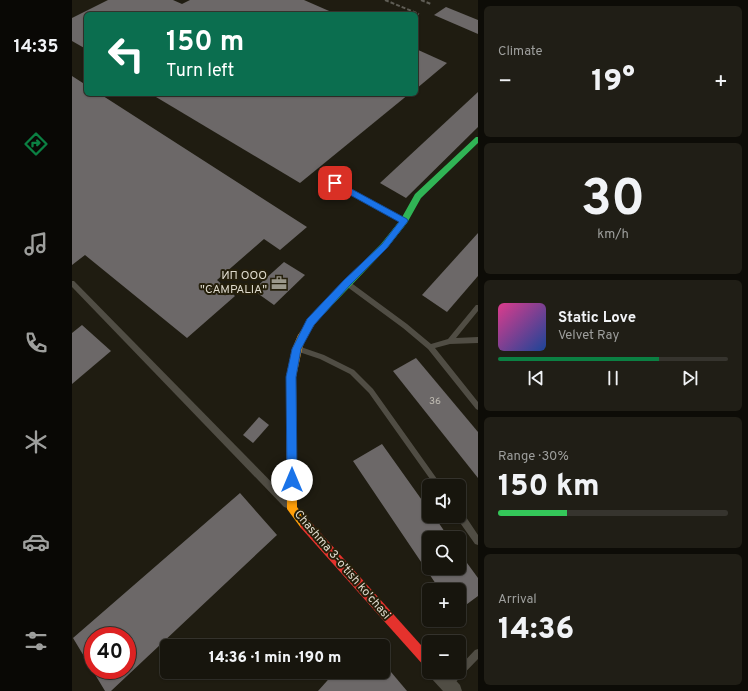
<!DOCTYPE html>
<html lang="en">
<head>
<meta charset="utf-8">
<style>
	body { margin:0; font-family:Overpass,sans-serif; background:#201e16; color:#f1f3f6; height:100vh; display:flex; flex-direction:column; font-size:15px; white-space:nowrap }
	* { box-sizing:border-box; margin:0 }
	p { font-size:13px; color:#9e9f9d }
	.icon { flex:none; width:22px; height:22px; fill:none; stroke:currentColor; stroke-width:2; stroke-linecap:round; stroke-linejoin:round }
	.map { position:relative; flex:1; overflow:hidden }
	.details { display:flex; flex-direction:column; gap:6px; padding:6px; background:#0d0c07; width:270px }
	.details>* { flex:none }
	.guide { position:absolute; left:12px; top:12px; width:334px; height:84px; border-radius:6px; box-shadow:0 1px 3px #0004,0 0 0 1px #36342e; background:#0b6e4f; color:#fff; overflow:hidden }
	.tools { position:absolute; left:350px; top:479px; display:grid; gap:8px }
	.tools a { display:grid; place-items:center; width:44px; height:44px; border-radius:6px; background:#17150d; box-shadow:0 1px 3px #0004,0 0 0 1px #36342e; font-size:20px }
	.speed { position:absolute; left:12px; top:627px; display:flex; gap:8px; font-size:20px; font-weight:700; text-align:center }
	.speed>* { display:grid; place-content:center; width:52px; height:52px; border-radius:50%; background:#17150d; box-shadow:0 1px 3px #0004,0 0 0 1px #36342e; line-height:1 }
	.speed .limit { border:6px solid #d22; background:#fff; color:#111 }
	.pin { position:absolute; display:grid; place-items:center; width:34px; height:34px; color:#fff; margin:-17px; border-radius:8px; box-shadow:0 2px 6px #0006 }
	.me { position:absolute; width:44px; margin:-22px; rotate:0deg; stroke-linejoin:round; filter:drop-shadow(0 0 3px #0008) }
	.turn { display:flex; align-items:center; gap:14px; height:84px; padding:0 16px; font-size:18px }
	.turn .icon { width:52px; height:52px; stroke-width:2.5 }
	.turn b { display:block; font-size:28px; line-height:34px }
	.big { font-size:30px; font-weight:800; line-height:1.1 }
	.details .widget { flex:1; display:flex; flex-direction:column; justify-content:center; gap:6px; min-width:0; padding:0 14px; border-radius:6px; background:#201e16 }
	.details .dial { align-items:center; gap:0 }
	.dial b { font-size:52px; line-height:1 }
	.song { display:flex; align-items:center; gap:12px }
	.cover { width:48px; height:48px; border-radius:6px; background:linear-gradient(135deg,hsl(330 70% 55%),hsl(220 70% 35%)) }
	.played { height:4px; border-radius:2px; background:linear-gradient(90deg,#0b8043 70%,#36342e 70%) }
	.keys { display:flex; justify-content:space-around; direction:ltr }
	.heat { display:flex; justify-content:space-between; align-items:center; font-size:22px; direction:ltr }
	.charge { height:6px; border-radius:3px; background:linear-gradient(90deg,#34c759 30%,#36342e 0) }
	.trip { position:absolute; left:88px; top:639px; width:230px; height:40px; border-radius:6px; background:#17150d; box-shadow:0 1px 3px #0004,0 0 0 1px #36342e; font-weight:800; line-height:40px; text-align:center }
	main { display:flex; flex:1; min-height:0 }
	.tab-bar { display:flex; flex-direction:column; width:72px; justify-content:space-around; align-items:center; background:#090805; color:#9e9f9d }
	.tab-bar .icon { width:28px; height:28px }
	.tab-bar .selected { color:#0b8043 }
	.tab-bar b { font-size:18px; color:#f1f3f6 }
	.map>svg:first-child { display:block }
	.building { fill:#6c6868; fill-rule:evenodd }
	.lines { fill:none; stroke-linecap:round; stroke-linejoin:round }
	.lane { fill:#504d44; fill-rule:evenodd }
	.street { fill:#504d44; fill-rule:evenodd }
	.fast { fill:#30b455; fill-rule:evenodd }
	.slow { fill:#ff9f0a; fill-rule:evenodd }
	.jam { fill:#e5322d; fill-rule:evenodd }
	.rail { stroke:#5f5d55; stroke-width:2; stroke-dasharray:4 2; stroke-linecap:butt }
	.route { fill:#1a73e8; stroke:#114b97 }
	.labels { text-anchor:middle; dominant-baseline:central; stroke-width:4; stroke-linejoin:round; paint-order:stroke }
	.number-label { font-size:10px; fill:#c2beb4 }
	.poi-label { font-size:12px; fill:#dedacd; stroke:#251f0b; text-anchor:end }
	.street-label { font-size:12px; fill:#dedacd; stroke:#251f0b }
</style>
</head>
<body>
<main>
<nav class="tab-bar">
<b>14:35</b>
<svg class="icon selected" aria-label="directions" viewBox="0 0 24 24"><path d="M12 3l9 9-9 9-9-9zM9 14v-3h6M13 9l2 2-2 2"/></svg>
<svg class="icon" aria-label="music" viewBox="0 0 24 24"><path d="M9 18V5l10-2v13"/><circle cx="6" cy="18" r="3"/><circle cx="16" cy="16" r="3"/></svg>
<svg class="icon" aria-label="phone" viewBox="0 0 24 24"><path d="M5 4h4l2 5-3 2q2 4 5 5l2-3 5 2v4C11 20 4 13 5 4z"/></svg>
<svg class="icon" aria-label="climate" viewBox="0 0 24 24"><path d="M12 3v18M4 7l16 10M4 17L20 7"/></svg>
<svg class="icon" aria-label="car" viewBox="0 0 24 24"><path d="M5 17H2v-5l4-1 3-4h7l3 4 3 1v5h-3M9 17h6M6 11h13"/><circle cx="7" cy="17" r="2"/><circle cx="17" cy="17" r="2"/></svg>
<svg class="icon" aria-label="filters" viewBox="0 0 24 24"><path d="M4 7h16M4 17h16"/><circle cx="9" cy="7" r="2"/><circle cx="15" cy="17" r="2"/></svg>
</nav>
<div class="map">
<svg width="406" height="691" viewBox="0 0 406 691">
	<rect width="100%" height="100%" fill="#1f1c11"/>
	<!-- building -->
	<g class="building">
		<path d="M36,0H101L110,4L118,0H232L264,14H14V49L0,41V18Z"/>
		<path d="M374,7L406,20V34L362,15Z"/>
		<path d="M344,49L375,63L344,89Z"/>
		<path d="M0,76L14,85V94H28L235,227L208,250L192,239L145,280L163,296L115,338L13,255L0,265Z"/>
		<path d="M406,92V127L334,198L308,183Z"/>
		<path d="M79,94H337L228,183Z"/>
		<path d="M406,233V276L375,312L350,295Z"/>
		<path d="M212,262L233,275L202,305L181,290Z"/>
		<path d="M10,325L39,351L0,384V333Z"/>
		<path d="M344,358L406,432V478L321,371Z"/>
		<path d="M187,417L197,425L181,443L171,435Z"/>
		<path d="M310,444L357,510V516H362L377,538H357V568H387V552L406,578V596L387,610V590H368L281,461Z"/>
		<path d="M168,493L205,535L39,691H33L1,638ZM21,636H55V670H21Z"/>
		<path d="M263,672H319L335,691H246Z"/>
	</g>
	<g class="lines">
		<!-- lane -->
		<g class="lane">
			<path d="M263,181L334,220L335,221L334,222H330L261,184V183Z"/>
			<path d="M0,281H2L218,501L219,504L218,507L215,508L212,507L0,287Z"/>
			<path d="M274,282H278L335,324L359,344L376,339L404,305H406V311L384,338L406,337V343L378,344L363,348L406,402V410L404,409L356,349L331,328L274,286L273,284Z"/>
			<path d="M226,346L252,355L282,370L301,389L370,486H363L297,393L278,374L248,359L224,351L223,349L224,347Z"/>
			<path d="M387,510L390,511L406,535V545L403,544L384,517L387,516Z"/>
			<path d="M406,649V659L380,686L377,687L374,686L373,683L374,680L382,672H387V667L403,650Z"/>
		</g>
		<!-- street -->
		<path class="street" d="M357,671L376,672L388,685L390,691H371L359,678Z"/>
		<!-- fast -->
		<path class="fast" d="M404,137H406V143L349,198L335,223L315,248L249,317H243L242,314L243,311L309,244L329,219L343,194Z"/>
		<!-- slow -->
		<path class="slow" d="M246,310L249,311L250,314L234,337L230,349L224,377L225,507L238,524L237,528L233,529L229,528L215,509L214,377L220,349L226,335L243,311Z"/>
		<!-- jam -->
		<path class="jam" d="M233,519L237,520L357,654V669L353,667L229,528L228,524L229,520Z"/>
		<!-- rail -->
		<g class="rail">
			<path d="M313,0L347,14"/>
			<path d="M349,0L359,4"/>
		</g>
	</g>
	<!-- route -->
	<path class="route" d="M263,180L335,219L336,221L315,248L278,285L242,325L229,349L224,377L225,480L224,483L220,485L216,483L215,480L214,377L220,349L235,319L272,280L310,244L327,222L260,185L259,183Z"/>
	<!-- icons -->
	<defs>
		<symbol id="office-bare" viewBox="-9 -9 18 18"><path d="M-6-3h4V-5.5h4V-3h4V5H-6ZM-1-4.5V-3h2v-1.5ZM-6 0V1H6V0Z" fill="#9b988b" stroke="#251f0b" stroke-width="2.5" paint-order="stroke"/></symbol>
	</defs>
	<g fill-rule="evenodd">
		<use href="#office-bare" x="196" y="272" width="22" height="22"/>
	</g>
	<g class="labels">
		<!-- number labels -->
		<g class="number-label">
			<text x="363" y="401">36</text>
		</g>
		<!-- poi labels -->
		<g class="poi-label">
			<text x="195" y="276">ИП ООО<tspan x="195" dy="14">"CAMPALIA"</tspan></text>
		</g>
		<!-- street labels -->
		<g class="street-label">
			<text transform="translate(270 565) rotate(49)">Chashma 3-o'tish ko'chasi</text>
		</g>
	</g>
</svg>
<div class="tools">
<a><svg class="icon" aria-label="sound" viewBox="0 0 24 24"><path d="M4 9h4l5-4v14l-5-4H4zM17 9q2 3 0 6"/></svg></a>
<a><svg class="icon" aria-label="search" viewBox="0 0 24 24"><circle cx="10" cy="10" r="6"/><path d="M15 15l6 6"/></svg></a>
<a>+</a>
<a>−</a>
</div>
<div class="speed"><div class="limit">40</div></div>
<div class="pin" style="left:263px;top:183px;background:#d93025"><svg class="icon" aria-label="arrive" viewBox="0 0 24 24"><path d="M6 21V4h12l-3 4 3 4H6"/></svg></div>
<svg class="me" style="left:220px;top:480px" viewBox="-20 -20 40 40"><circle r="19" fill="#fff"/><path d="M0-13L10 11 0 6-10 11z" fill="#1a73e8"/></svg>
<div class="trip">14:36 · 1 min · 190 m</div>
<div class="guide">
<div class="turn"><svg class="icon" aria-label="left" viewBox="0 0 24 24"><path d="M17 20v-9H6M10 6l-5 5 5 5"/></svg><div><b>150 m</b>Turn left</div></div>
</div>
</div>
<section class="details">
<div class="widget"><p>Climate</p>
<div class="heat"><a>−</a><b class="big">19°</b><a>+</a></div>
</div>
<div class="widget dial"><b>30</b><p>km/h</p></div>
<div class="widget">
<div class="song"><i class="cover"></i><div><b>Static Love</b><p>Velvet Ray</p></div></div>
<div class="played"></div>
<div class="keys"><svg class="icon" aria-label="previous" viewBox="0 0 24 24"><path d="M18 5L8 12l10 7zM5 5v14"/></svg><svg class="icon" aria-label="pause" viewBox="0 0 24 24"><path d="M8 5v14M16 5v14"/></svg><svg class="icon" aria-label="next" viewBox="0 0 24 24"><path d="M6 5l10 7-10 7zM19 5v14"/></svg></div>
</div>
<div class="widget"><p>Range · 30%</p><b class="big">150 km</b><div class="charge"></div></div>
<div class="widget"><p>Arrival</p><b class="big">14:36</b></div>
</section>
</main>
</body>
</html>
